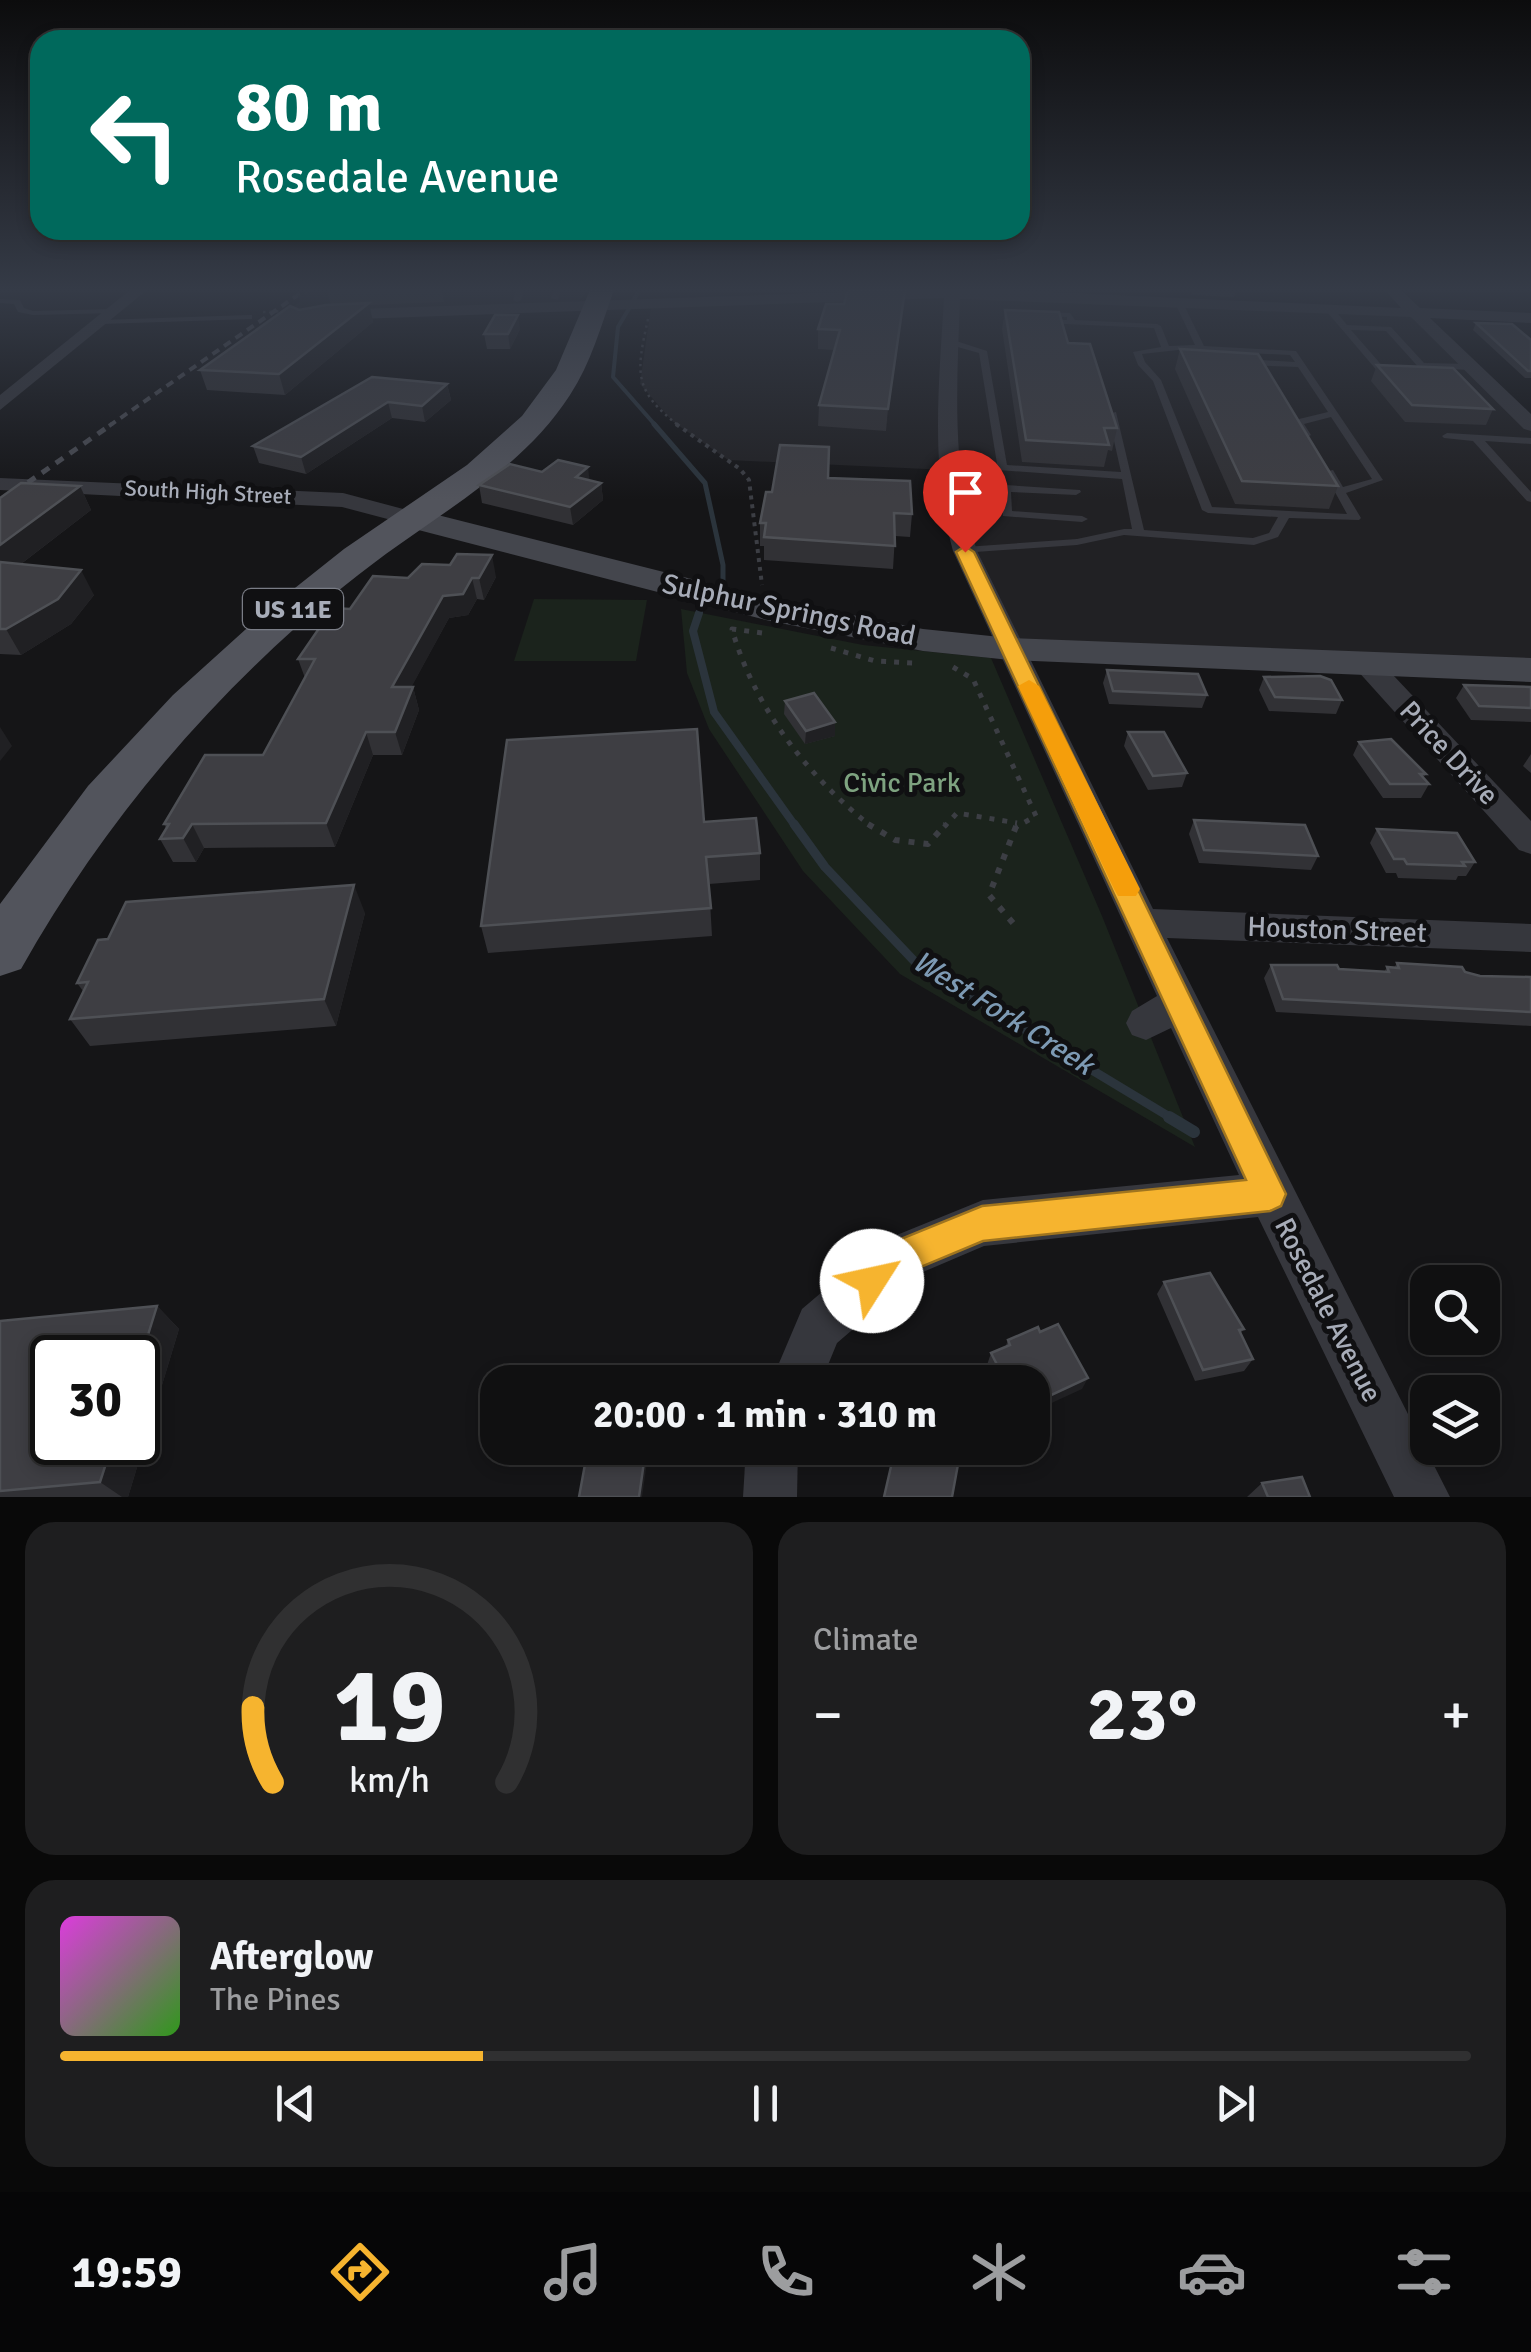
<!DOCTYPE html>
<html lang="en">
<head>
<meta charset="utf-8">
<style>
	body { margin:0; font-family:Signika,sans-serif; background:#1e1e1f; color:#f1f3f6; height:100vh; display:flex; flex-direction:column; font-size:38px; white-space:nowrap }
	* { box-sizing:border-box; margin:0 }
	p { font-size:32px; color:#9c9d9f }
	.icon { flex:none; width:55px; height:55px; fill:none; stroke:currentColor; stroke-width:2; stroke-linecap:round; stroke-linejoin:round }
	.map { position:relative; height:1497px; overflow:hidden }
	.panel { display:flex; flex-direction:column; gap:25px; padding:25px; background:#090909; flex:1 }
	.panel>* { flex:none }
	.banner { position:absolute; left:30px; top:30px; width:1000px; height:210px; border-radius:30px; box-shadow:0 5px 15px #0003,0 0 0 2px #303031; background:#00695c; color:#fff; overflow:hidden }
	.controls { position:absolute; left:1410px; top:1265px; display:grid; gap:20px }
	.controls a { display:grid; place-items:center; width:90px; height:90px; border-radius:20px; background:#101011; box-shadow:0 5px 15px #0003,0 0 0 2px #303031; font-size:50px }
	.speed { position:absolute; left:30px; top:1335px; display:flex; gap:20px; font-size:50px; font-weight:700; text-align:center }
	.speed>* { display:grid; place-content:center; width:130px; height:130px; border-radius:50%; background:#101011; box-shadow:0 5px 15px #0003,0 0 0 2px #303031; line-height:1 }
	.speed .limit { border:5px solid #111; border-radius:15px; background:#fff; color:#111 }
	.pin { position:absolute; display:grid; place-items:center; width:85px; height:85px; color:#fff; margin:-102px -42px; border-radius:50% 50% 50% 0; rotate:-45deg; box-shadow:0 0 10px #0007 }
	.pin .icon { rotate:45deg }
	.me { position:absolute; width:110px; margin:-55px; rotate:55deg; stroke-linejoin:round; filter:drop-shadow(0 0 8px #0008) }
	.turn { display:flex; align-items:center; gap:35px; height:210px; padding:0 40px; font-size:45px }
	.turn .icon { width:130px; height:130px; stroke-width:2.5 }
	.turn b { display:block; font-size:70px; line-height:85px }
	.big { font-size:75px; font-weight:800; line-height:1.1 }
	.panel .widget { flex:1; display:flex; flex-direction:column; justify-content:center; gap:15px; min-width:0; padding:0 35px; border-radius:30px; background:#1e1e1f }
	.panel .dial { align-items:center; gap:0 }
	.dial svg { height:260px; overflow:visible; fill:none; stroke:#303031; stroke-width:7; stroke-linecap:round; text-anchor:middle }
	.dial text { fill:#f1f3f6; stroke:none }
	.song { display:flex; align-items:center; gap:30px }
	.cover { width:120px; height:120px; border-radius:15px; background:linear-gradient(135deg,hsl(300 70% 55%),hsl(110 70% 35%)) }
	.played { height:10px; border-radius:5px; background:linear-gradient(90deg,#f6b42f 30%,#303031 30%) }
	.keys { display:flex; justify-content:space-around; direction:ltr }
	.heat { display:flex; justify-content:space-between; align-items:center; font-size:55px; direction:ltr }
	.panel .tiles { flex:1; display:grid; gap:25px; grid-template-columns:1fr 1fr }
	.widget:last-child { grid-column:span 2 }
	.trip { position:absolute; left:480px; top:1365px; width:570px; height:100px; border-radius:30px; background:#101011; box-shadow:0 5px 15px #0003,0 0 0 2px #303031; font-weight:800; line-height:100px; text-align:center }
	.tabs { display:flex; height:160px; justify-content:space-around; align-items:center; background:#060607; color:#9c9d9f }
	.tabs .icon { width:70px; height:70px }
	.tabs .selected { color:#f6b42f }
	.tabs b { font-size:45px; color:#f1f3f6 }
	.map>svg:first-child { display:block }
	.built { fill:#212124 }
	.green { fill:#1b231c }
	.lines { fill:none; stroke-linecap:round; stroke-linejoin:round }
	.stream-far4 { stroke:#2b343c; stroke-width:4 }
	.stream-far3 { stroke:#2b343c; stroke-width:5 }
	.stream-far2 { stroke:#2b343c; stroke-width:8 }
	.stream-far1 { stroke:#2b343c; stroke-width:9 }
	.stream { stroke:#2b343c; stroke-width:12 }
	.path-far3 { stroke:#3c3e44; stroke-width:2.5; stroke-dasharray:2.5 4; stroke-linecap:butt }
	.path-far2 { stroke:#3c3e44; stroke-width:4; stroke-dasharray:4 5; stroke-linecap:butt }
	.path-far1 { stroke:#3c3e44; stroke-width:5; stroke-dasharray:5 8; stroke-linecap:butt }
	.path { stroke:#3c3e44; stroke-width:6; stroke-dasharray:6 9; stroke-linecap:butt }
	.lane { fill:#36373d; fill-rule:evenodd }
	.street { fill:#36373d; fill-rule:evenodd }
	.secondary { fill:#44464d; fill-rule:evenodd }
	.primary { fill:#52545c; fill-rule:evenodd }
	.rail-far1 { stroke:#494b52; stroke-width:4; stroke-dasharray:8 6; stroke-linecap:butt }
	.rail { stroke:#494b52; stroke-width:5; stroke-dasharray:9 8; stroke-linecap:butt }
	.wall { fill:#313135 }
	.shaded-wall { fill:#202023 }
	.building { fill:#3e3e43; stroke:#4e5055; stroke-width:2.5 }
	.route { fill:#f6b42f; stroke:#a0751f; stroke-width:2.5 }
	.slow { fill:#f59e0b }
	.labels { text-anchor:middle; dominant-baseline:central; stroke-width:10; stroke-linejoin:round; paint-order:stroke }
	.far-street-label { font-size:22px; fill:#a7acb8; stroke:#101012 }
	.shield { fill:#101012; stroke:#7a7d86; stroke-width:2.5 }
	.shield-label { font-size:25px; font-weight:bold; fill:#a7acb8 }
	.street-label { font-size:28px; fill:#a7acb8; stroke:#101012 }
	.park-label { font-size:28px; fill:#7ea380; stroke:#101012 }
	.water-label { font-size:30px; font-style:italic; fill:#7d9ab4; stroke:#101012 }
</style>
</head>
<body>
<div class="map">
<svg width="1531" height="1497" viewBox="0 0 1531 1497">
	<rect width="100%" height="100%" fill="#151517"/>
	<!-- built -->
	<g class="built">
		<path d="M316,290H588L579,301L566,303L283,314Z"/>
		<path d="M960,293L1414,314L1531,425V670L1010,649L948,470L728,460L672,421L640,384L651,307Z"/>
	</g>
	<!-- green -->
	<g class="green">
		<path d="M534,599L647,600L636,661H514Z"/>
		<path d="M681,609L863,645L991,658L1102,916L1195,1147L900,974L803,871L709,729L687,673Z"/>
	</g>
	<g class="lines">
		<!-- stream-far4 -->
		<g class="stream-far4">
			<path d="M634,300L639,290"/>
			<path d="M630,307L618,327L613,377L656,426"/>
		</g>
		<!-- stream-far3 -->
		<path class="stream-far3" d="M654,424L705,483L723,565V583"/>
		<!-- stream-far2 -->
		<path class="stream-far2" d="M699,613L693,631L714,712L796,827"/>
		<!-- stream-far1 -->
		<path class="stream-far1" d="M794,824L825,867L918,965L1173,1119"/>
		<!-- stream -->
		<path class="stream" d="M1169,1117L1194,1132"/>
		<!-- path-far3 -->
		<g class="path-far3">
			<path d="M263,312L287,311"/>
			<path d="M648,319C636,373 633,390 679,426"/>
		</g>
		<!-- path-far2 -->
		<path class="path-far2" d="M676,424L740,469L749,480L762,585"/>
		<!-- path-far1 -->
		<g class="path-far1">
			<path d="M762,633L732,629C754,707 808,777 872,827"/>
			<path d="M831,648L875,661L913,663"/>
			<path d="M953,667L973,679L1036,816L1016,827"/>
			<path d="M944,827L957,813L1017,823"/>
		</g>
		<!-- path -->
		<g class="path">
			<path d="M868,824L895,840L928,844L946,824"/>
			<path d="M1013,923L989,895L1017,824"/>
		</g>
		<!-- lane -->
		<g class="lane">
			<path d="M516,290H524L521,300L517,302L513,300Z"/>
			<path d="M553,290H561L558,300L551,298Z"/>
			<path d="M0,299L20,300L24,308L33,311L114,309L118,311L114,313L33,315L18,312L14,304L0,303Z"/>
			<path d="M1180,303L1184,305L1204,346L1296,351L1383,480L1346,493L1361,518L1359,520L1289,518L1278,537L1254,545L1124,535L1077,545L961,553V549L965,547L1077,539L1124,529H1132L1122,479L998,470L979,353L947,344V340L950,339L987,351L1007,465L1121,472L1108,414L1116,412L1144,530L1253,538L1269,533L1278,517L1208,513L1202,510L1153,381L1138,365L1133,352L1161,347L1154,328L1043,323L1039,321L1040,319L1067,320V317L1042,316L1038,314L1042,312L1070,313L1075,320L1157,324L1161,326L1169,346L1195,345L1176,305ZM1178,350L1198,351L1204,358L1208,355L1206,351L1290,355L1295,362L1244,359L1240,362L1244,365L1298,367L1328,412L1295,420L1293,422L1303,437L1306,438L1311,435L1304,424L1331,417L1372,479L1343,487L1333,470L1324,472L1347,514L1212,507L1161,380L1145,362L1142,354Z"/>
			<path d="M1328,309H1334L1347,325L1391,327L1424,363L1470,364L1474,367L1470,370L1429,368L1433,373L1432,375L1414,374V370H1421L1386,331L1351,330L1385,369L1398,372L1394,375L1379,373L1328,313Z"/>
			<path d="M249,315H252V319L101,324L97,322L101,320Z"/>
			<path d="M1447,433L1531,438V444L1485,441L1531,492V502L1527,501L1473,441L1444,438L1442,436Z"/>
			<path d="M1005,485L1080,490L1081,492L1076,495L1011,492L1012,511L1082,516L1088,519L1082,522L1003,516L1000,488Z"/>
		</g>
		<!-- street -->
		<g class="street">
			<path d="M130,290H147L0,410V395Z"/>
			<path d="M904,290H1005L1401,308L1385,290H1401L1420,308L1531,313V323L1430,318L1531,414V431L1524,429L1411,317L960,299C957,385 951,468 977,551L1153,909L1531,924V952L1167,938L1450,1497H1394L1258,1217L984,1246L916,1275L837,1343L821,1382H771L802,1309L882,1241L983,1200L1239,1175L1171,1028L1146,1040L1132,1035L1126,1023L1132,1011L1157,996L953,551C930,467 939,384 944,298L330,320L322,315L330,310Z"/>
			<path d="M0,478L343,493L422,514L425,519L414,526L342,507L0,490Z"/>
			<path d="M1366,655L1376,657L1531,821V854L1519,850L1356,669L1352,663L1356,657Z"/>
			<path d="M746,1448H798L797,1497H743Z"/>
		</g>
		<!-- secondary -->
		<path class="secondary" d="M414,509L771,599L923,629L1010,638L1531,658V682L1010,660L923,651L770,621L403,526L398,519L403,512Z"/>
		<!-- primary -->
		<path class="primary" d="M590,290H614C601,326 591,363 570,395C528,460 462,500 400,544C363,570 328,598 294,629C184,728 93,841 21,969L0,976V904L88,786L173,695L266,611L344,549L467,465L522,416L556,370Z"/>
		<!-- rail-far1 -->
		<path class="rail-far1" d="M109,426L305,290"/>
		<!-- rail -->
		<path class="rail" d="M0,502L112,424"/>
	</g>
	<!-- wall -->
	<g class="wall">
		<path d="M305,290H449L444,302L369,305L373,322L285,395L207,390L200,370L302,310Z"/>
		<path d="M905,290L886,431L818,426L819,405L834,350L818,349V329L844,304Z"/>
		<path d="M1190,290L1236,291L1234,297L1192,295Z"/>
		<path d="M1005,310L1068,343L1117,428L1112,451L1108,450L1104,467L1022,462L1002,329Z"/>
		<path d="M1476,323L1531,340V378H1525L1473,330Z"/>
		<path d="M520,329L510,349H487L484,334Z"/>
		<path d="M1180,349L1338,486L1329,509L1235,504L1175,369Z"/>
		<path d="M1377,365L1493,409L1486,425L1405,422L1371,381Z"/>
		<path d="M372,377L447,384L451,400L425,422L392,418L306,474L259,463L253,446Z"/>
		<path d="M542,472L601,483L603,500L573,525L482,503L479,485Z"/>
		<path d="M828,478L912,514L910,537L895,536L893,569L764,560V546H760V523L772,492Z"/>
		<path d="M80,486L91,510L21,564L94,595L71,624L21,655L0,654V498Z"/>
		<path d="M450,565L496,577L484,600L477,599L468,615L449,618L411,687H413L419,710L402,755H373L335,847L204,848L196,862H173L160,839L166,828L164,824L263,755L305,678L298,659L350,609L408,578Z"/>
		<path d="M1107,670L1207,695L1202,708L1109,704L1103,683Z"/>
		<path d="M1264,677L1342,700L1336,714L1269,711L1259,690Z"/>
		<path d="M1464,685L1531,687V722L1471,720L1456,698Z"/>
		<path d="M785,701L835,736L805,744L784,714Z"/>
		<path d="M1128,732L1187,773L1182,787L1148,790L1124,746Z"/>
		<path d="M1359,742L1426,774L1423,778L1429,784L1421,798H1383L1353,755Z"/>
		<path d="M1531,754V773L1523,766Z"/>
		<path d="M1194,820L1318,856L1311,870L1199,863L1189,834Z"/>
		<path d="M704,822L760,853V880L709,884L712,936L488,953L481,926Z"/>
		<path d="M1377,829L1475,862L1466,876H1458L1456,880L1398,878L1396,873H1386L1370,843Z"/>
		<path d="M365,913L336,1026L90,1046L70,1019L83,991L77,983Z"/>
		<path d="M1397,963L1465,972L1480,976L1531,977V1026L1276,1012L1264,978L1271,965L1384,972L1387,967L1394,968Z"/>
		<path d="M1164,1282L1244,1329L1240,1334L1253,1359L1244,1371L1195,1381L1157,1294Z"/>
		<path d="M157,1306L179,1329L128,1497H0V1321Z"/>
		<path d="M1008,1340L1082,1389L1032,1382H996L987,1365L991,1353L1005,1348Z"/>
		<path d="M1262,1483L1310,1497H1247Z"/>
	</g>
	<!-- shaded-wall -->
	<g class="shaded-wall">
		<path d="M316,290H327L331,306L304,315L298,296Z"/>
		<path d="M442,290H449L444,302Z"/>
		<path d="M905,290L904,309L886,431L888,409Z"/>
		<path d="M369,303L373,322L285,395L279,374Z"/>
		<path d="M518,315L520,329L510,349L508,334Z"/>
		<path d="M447,384L451,400L425,422L422,406Z"/>
		<path d="M388,402L392,418L306,474L301,457Z"/>
		<path d="M588,467L590,484L576,477Z"/>
		<path d="M601,483L603,500L573,525L570,507Z"/>
		<path d="M80,486L91,510L0,580V545Z"/>
		<path d="M492,555L496,577L484,600L479,578Z"/>
		<path d="M81,570L94,595L71,624L21,655L6,629Z"/>
		<path d="M472,578L477,599L468,615L449,618L399,710L392,687L443,596Z"/>
		<path d="M413,687L419,710L402,755L395,732Z"/>
		<path d="M835,722V736L805,744L806,731Z"/>
		<path d="M0,727L12,746L0,761Z"/>
		<path d="M366,732L373,755L335,847L326,823Z"/>
		<path d="M192,824L204,848L196,862L183,838Z"/>
		<path d="M354,885L365,913L336,1026L324,999Z"/>
		<path d="M157,1306L179,1329L128,1497H122L100,1482L113,1442H138V1367Z"/>
		<path d="M1088,1378L1082,1389L1032,1412V1404Z"/>
		<path d="M646,1448H649L642,1497H639Z"/>
	</g>
	<!-- building -->
	<g class="building">
		<path d="M848,290H905L888,409L819,405L840,330L818,329L826,304H844Z"/>
		<path d="M369,303L279,374L200,370L290,306L299,310L326,305Z"/>
		<path d="M1005,310L1059,312L1068,343L1090,344L1117,428H1104L1109,445L1026,440Z"/>
		<path d="M495,315H518L508,334H484Z"/>
		<path d="M1476,323L1512,324L1531,340V371H1528Z"/>
		<path d="M1180,349L1258,354L1338,486L1242,481Z"/>
		<path d="M1377,365L1453,368L1493,409L1412,405Z"/>
		<path d="M372,377L447,384L422,406L388,402L301,457L253,446Z"/>
		<path d="M780,445L829,447L828,478L910,481L912,514L894,513L895,546L764,537L766,523H760L766,492H772Z"/>
		<path d="M558,460L588,467L576,477L601,483L570,507L479,485L510,464L542,472Z"/>
		<path d="M21,483L80,486L0,545V498Z"/>
		<path d="M457,554L492,555L479,578H472L463,594L443,596L392,687H413L395,732H366L326,823L192,824L183,838L160,839L169,824H164L205,755H263L315,659H298L333,608L350,609L373,576L408,578L422,564L450,565Z"/>
		<path d="M0,562L81,570L58,599L6,629H0Z"/>
		<path d="M1107,670L1198,674L1207,695L1113,691Z"/>
		<path d="M1320,676L1331,680L1342,700L1275,697L1264,677Z"/>
		<path d="M1464,685L1531,687V708L1479,706Z"/>
		<path d="M814,693L835,722L806,731L785,701Z"/>
		<path d="M697,729L704,822L756,818L760,853L706,857L711,908L481,926L507,740Z"/>
		<path d="M1128,732H1164L1187,773L1153,776Z"/>
		<path d="M1391,739L1426,774H1420L1429,784H1390L1359,742Z"/>
		<path d="M1194,820L1305,825L1318,856L1204,850Z"/>
		<path d="M1377,829L1457,833L1475,862H1462L1465,866L1407,864L1404,859H1394Z"/>
		<path d="M354,885L324,999L70,1019L88,982L77,983L98,940L108,939L126,902Z"/>
		<path d="M1397,963L1462,967L1465,972L1480,976L1531,977V1012L1283,999L1271,965H1337L1339,969L1389,972L1387,967L1399,968Z"/>
		<path d="M1210,1273L1244,1329L1239,1330L1253,1359L1203,1370L1164,1282Z"/>
		<path d="M157,1306L138,1367V1358H52V1442H113L100,1482L0,1491V1321Z"/>
		<path d="M1058,1324L1088,1378L1032,1404V1382H1006L991,1353L1010,1345L1008,1340L1038,1327L1040,1332Z"/>
		<path d="M588,1448H646L639,1497H579Z"/>
		<path d="M901,1448H961L952,1497H884L895,1449L901,1451Z"/>
		<path d="M1302,1477L1310,1497H1268L1262,1483Z"/>
	</g>
	<!-- sky -->
	<linearGradient id="sky" x2="0" y2="1"><stop stop-color="#0c0c0d"/><stop offset="0.58" stop-color="#353b47"/><stop offset="1" stop-color="#353b47" stop-opacity="0"/></linearGradient>
	<rect width="1531" height="500" fill="url(#sky)"/>
	<!-- route -->
	<path class="route" d="M965,546L974,552L1286,1194L1281,1206L1270,1211L983,1241L911,1271L885,1293L872,1299L860,1293L854,1281L860,1268L886,1245L982,1206L1246,1180L956,552Z"/>
	<!-- slow -->
	<path class="slow" d="M1029,680L1039,686L1140,889L1136,896H1118L1114,889L1018,686Z"/>
	<g class="labels">
		<!-- far-street labels -->
		<g class="far-street-label">
			<text transform="translate(208 492) rotate(3)">South High Street</text>
		</g>
		<!-- shield labels -->
		<rect class="shield" x="243" y="589" width="100" height="40" rx="8"/>
		<g class="shield-label">
			<text x="293" y="609">US 11E</text>
		</g>
		<!-- street labels -->
		<g class="street-label">
			<text transform="translate(789 610) rotate(12)">Sulphur Springs Road</text>
			<text transform="translate(1449 753) rotate(47)">Price Drive</text>
			<text transform="translate(1337 930) rotate(2)">Houston Street</text>
			<text transform="translate(1328 1310) rotate(63)">Rosedale Avenue</text>
		</g>
		<!-- park labels -->
		<g class="park-label">
			<text x="902" y="783">Civic Park</text>
		</g>
		<!-- water labels -->
		<g class="water-label">
			<text transform="translate(1003 1013) rotate(32)">West Fork Creek</text>
		</g>
	</g>
</svg>
<div class="controls">
<a><svg class="icon" aria-label="search" viewBox="0 0 24 24"><circle cx="10" cy="10" r="6"/><path d="M15 15l6 6"/></svg></a>
<a><svg class="icon" aria-label="layers" viewBox="0 0 24 24"><path d="M12 4l9 5-9 5-9-5zM3 14l9 5 9-5"/></svg></a>
</div>
<div class="speed"><div class="limit">30</div></div>
<div class="pin" style="left:965px;top:552px;background:#d93025"><svg class="icon" aria-label="arrive" viewBox="0 0 24 24"><path d="M6 21V4h12l-3 4 3 4H6"/></svg></div>
<svg class="me" style="left:872px;top:1281px" viewBox="-20 -20 40 40"><circle r="19" fill="#fff"/><path d="M0-13L10 11 0 6-10 11z" fill="#f6b42f"/></svg>
<div class="trip">20:00 · 1 min · 310 m</div>
<div class="banner">
<div class="turn"><svg class="icon" aria-label="left" viewBox="0 0 24 24"><path d="M17 20v-9H6M10 6l-5 5 5 5"/></svg><div><b>80 m</b>Rosedale Avenue</div></div>
</div>
</div>
<section class="panel">
<div class="tiles">
<div class="widget dial"><svg viewBox="0 0 100 80">
<path d="M14 69A42 42 0 1 1 86 69"/>
<path d="M14 69A42 42 0 0 1 8 46" stroke="#f6b42f"/>
<text x="50" y="56" font-size="32" font-weight="700">19</text>
<text x="50" y="72" font-size="11">km/h</text>
</svg></div>
<div class="widget"><p>Climate</p>
<div class="heat"><a>−</a><b class="big">23°</b><a>+</a></div>
</div>
<div class="widget">
<div class="song"><i class="cover"></i><div><b>Afterglow</b><p>The Pines</p></div></div>
<div class="played"></div>
<div class="keys"><svg class="icon" aria-label="previous" viewBox="0 0 24 24"><path d="M18 5L8 12l10 7zM5 5v14"/></svg><svg class="icon" aria-label="pause" viewBox="0 0 24 24"><path d="M8 5v14M16 5v14"/></svg><svg class="icon" aria-label="next" viewBox="0 0 24 24"><path d="M6 5l10 7-10 7zM19 5v14"/></svg></div>
</div>
</div>
</section>
<nav class="tabs">
<b>19:59</b>
<svg class="icon selected" aria-label="directions" viewBox="0 0 24 24"><path d="M12 3l9 9-9 9-9-9zM9 14v-3h6M13 9l2 2-2 2"/></svg>
<svg class="icon" aria-label="music" viewBox="0 0 24 24"><path d="M9 18V5l10-2v13"/><circle cx="6" cy="18" r="3"/><circle cx="16" cy="16" r="3"/></svg>
<svg class="icon" aria-label="phone" viewBox="0 0 24 24"><path d="M5 4h4l2 5-3 2q2 4 5 5l2-3 5 2v4C11 20 4 13 5 4z"/></svg>
<svg class="icon" aria-label="climate" viewBox="0 0 24 24"><path d="M12 3v18M4 7l16 10M4 17L20 7"/></svg>
<svg class="icon" aria-label="car" viewBox="0 0 24 24"><path d="M5 17H2v-5l4-1 3-4h7l3 4 3 1v5h-3M9 17h6M6 11h13"/><circle cx="7" cy="17" r="2"/><circle cx="17" cy="17" r="2"/></svg>
<svg class="icon" aria-label="filters" viewBox="0 0 24 24"><path d="M4 7h16M4 17h16"/><circle cx="9" cy="7" r="2"/><circle cx="15" cy="17" r="2"/></svg>
</nav>
</body>
</html>
